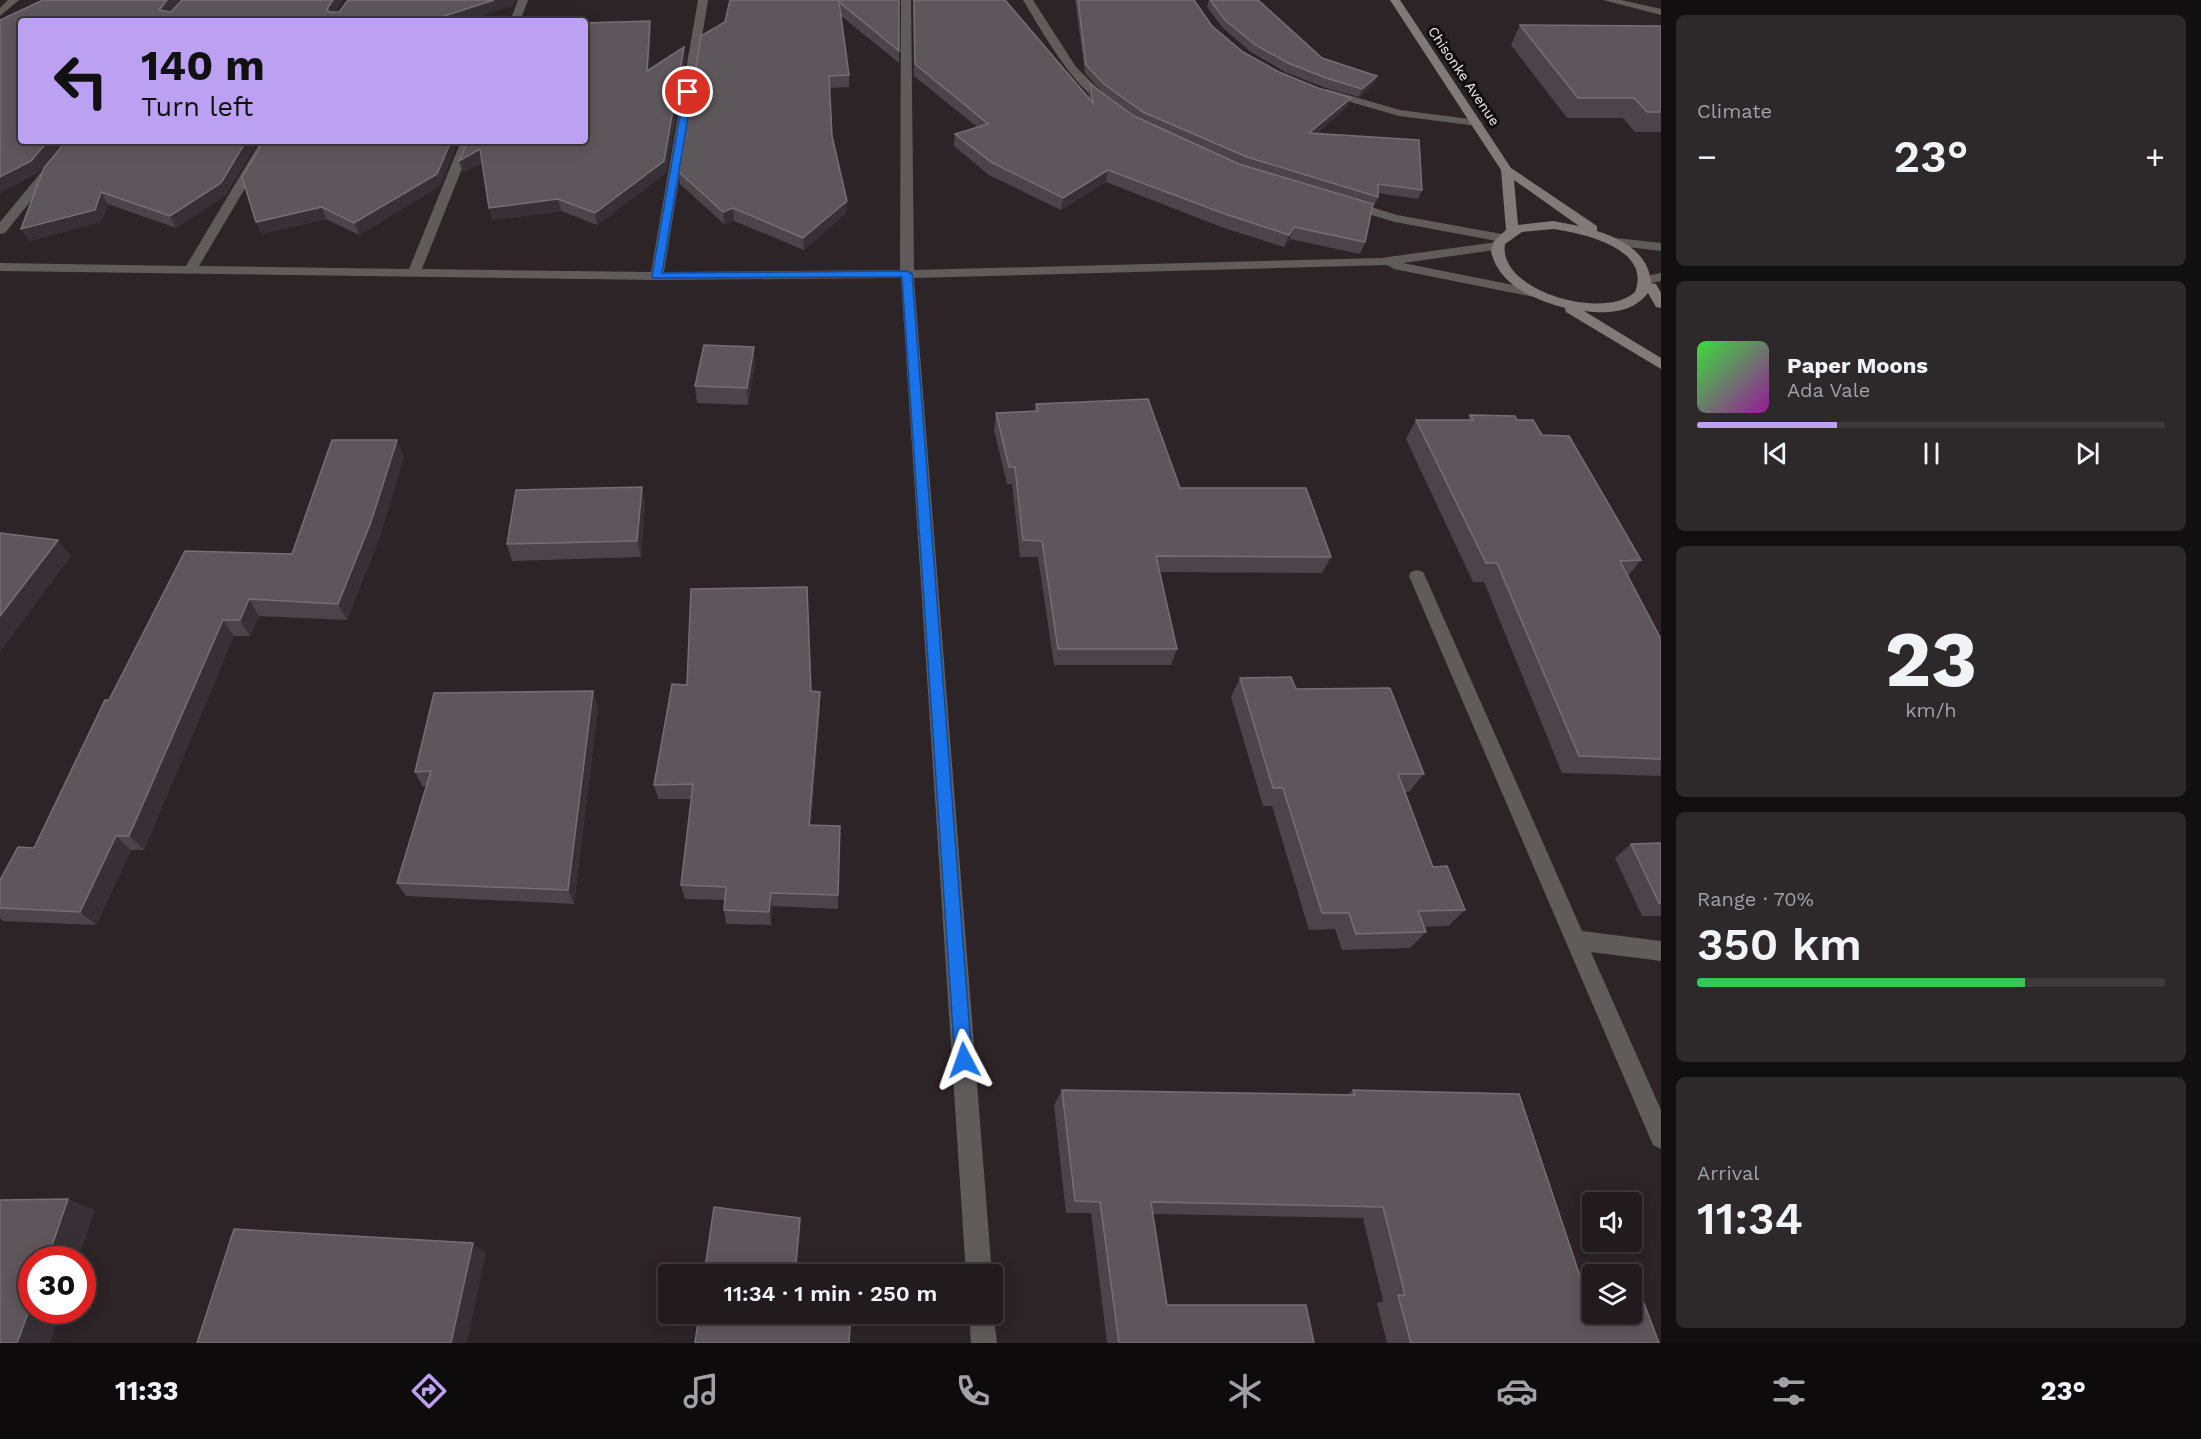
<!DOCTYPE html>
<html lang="en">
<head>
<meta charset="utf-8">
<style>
	body { margin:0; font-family:"Work Sans",sans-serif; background:#2d282a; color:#f1f3f6; height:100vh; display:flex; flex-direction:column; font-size:22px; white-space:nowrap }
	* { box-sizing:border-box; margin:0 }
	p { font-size:20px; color:#a2a1a4 }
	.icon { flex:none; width:33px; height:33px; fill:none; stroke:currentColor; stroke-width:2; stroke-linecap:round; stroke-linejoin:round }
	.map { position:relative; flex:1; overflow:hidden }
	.sheet { display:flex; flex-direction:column; gap:15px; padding:15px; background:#120f10; width:540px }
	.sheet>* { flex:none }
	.banner { position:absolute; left:18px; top:18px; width:570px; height:126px; border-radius:6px; box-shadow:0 3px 15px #0003,0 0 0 2px #3e393b; background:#bca0f2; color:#111; overflow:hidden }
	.fabs { position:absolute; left:1582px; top:1192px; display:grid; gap:12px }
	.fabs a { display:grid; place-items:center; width:60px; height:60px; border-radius:6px; background:#211b1d; box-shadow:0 3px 15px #0003,0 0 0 2px #3e393b; font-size:30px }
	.speed { position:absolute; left:18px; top:1246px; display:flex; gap:12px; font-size:30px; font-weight:700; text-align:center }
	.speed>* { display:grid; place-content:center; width:78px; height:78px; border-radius:50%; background:#211b1d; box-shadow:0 3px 15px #0003,0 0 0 2px #3e393b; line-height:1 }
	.speed .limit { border:9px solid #d22; background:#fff; color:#111 }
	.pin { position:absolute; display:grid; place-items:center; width:51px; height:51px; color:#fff; margin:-26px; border:3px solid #fff; border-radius:50%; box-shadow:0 2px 6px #0007 }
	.me { position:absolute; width:66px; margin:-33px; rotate:356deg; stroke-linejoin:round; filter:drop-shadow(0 0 4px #0008) }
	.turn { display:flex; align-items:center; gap:21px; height:126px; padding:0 24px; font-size:27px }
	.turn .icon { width:78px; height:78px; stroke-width:2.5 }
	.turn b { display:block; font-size:42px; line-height:51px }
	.big { font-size:45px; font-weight:600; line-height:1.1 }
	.sheet .widget { flex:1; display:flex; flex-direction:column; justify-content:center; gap:9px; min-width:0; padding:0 21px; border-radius:9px; background:#2d282a }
	.sheet .dial { align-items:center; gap:0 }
	.dial b { font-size:78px; line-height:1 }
	.song { display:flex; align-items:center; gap:18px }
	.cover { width:72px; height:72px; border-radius:9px; background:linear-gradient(135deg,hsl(120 70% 55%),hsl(300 70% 35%)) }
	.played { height:6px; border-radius:3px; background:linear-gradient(90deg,#bca0f2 30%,#3e393b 30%) }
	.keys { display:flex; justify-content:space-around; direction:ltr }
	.heat { display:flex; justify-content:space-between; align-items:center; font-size:33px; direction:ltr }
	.charge { height:9px; border-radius:4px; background:linear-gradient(90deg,#34c759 70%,#3e393b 0) }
	.trip { position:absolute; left:658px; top:1264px; width:345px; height:60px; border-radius:6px; background:#211b1d; box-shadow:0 3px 15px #0003,0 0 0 2px #3e393b; font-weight:600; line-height:60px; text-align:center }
	.menu { display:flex; height:96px; justify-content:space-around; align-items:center; background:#0d0b0c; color:#a2a1a4 }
	.menu .icon { width:42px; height:42px }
	.menu .on { color:#bca0f2 }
	.menu b { font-size:27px; color:#f1f3f6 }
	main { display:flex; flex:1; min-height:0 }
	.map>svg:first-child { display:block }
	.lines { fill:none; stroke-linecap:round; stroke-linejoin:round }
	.street { fill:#615c5c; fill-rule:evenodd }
	.secondary { fill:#817a7a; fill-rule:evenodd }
	.wall { fill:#4b454a }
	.shaded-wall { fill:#373034 }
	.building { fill:#5d575c; stroke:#756f73; stroke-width:1.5 }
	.route { fill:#1a73e8; stroke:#114b97; stroke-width:1.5 }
	.labels { text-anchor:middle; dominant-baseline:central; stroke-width:6; stroke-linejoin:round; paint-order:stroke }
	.far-street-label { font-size:14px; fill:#f5f0f2; stroke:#120e0f }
</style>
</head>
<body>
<main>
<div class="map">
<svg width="1661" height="1343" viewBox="0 0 1661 1343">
	<rect width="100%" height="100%" fill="#2c2427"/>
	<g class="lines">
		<!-- street -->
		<g class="street">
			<path d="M8,0H19L0,16V8Z"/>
			<path d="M518,0H528L520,21H510Z"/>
			<path d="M698,0H708L664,272L900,270L901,0H911L914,270L1381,258L1497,242L1502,243L1503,246L1502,249L1403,263L1539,290L1546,294L1539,298L1394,269L1387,265L914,278L992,1275H966L901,278L657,280L0,271V263L186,266L261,141H273L199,266L409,269L461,141H473L422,269L651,272Z"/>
			<path d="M1023,0H1033L1076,67L1110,101V105H1102C1067,77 1046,38 1023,0Z"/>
			<path d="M1603,0H1621L1661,9V15Z"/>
			<path d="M1327,89L1400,110L1477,120L1483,123L1477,126L1399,116L1323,94L1321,92Z"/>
			<path d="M67,141H79L5,233L0,234V222Z"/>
			<path d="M1349,200L1397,215L1502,234L1508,238L1502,242L1395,222L1345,207L1343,204Z"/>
			<path d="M1616,238L1661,243V251L1611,245L1610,242Z"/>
			<path d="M1661,273V281L1651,283L1644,279L1646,276Z"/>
			<path d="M1417,570L1423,572L1425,576L1582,931L1661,941V961L1591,952L1661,1110V1149L1653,1145L1409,576L1411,572Z"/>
			<path d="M993,1310L997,1343H971L969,1314H993Z"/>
		</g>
		<!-- secondary -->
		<path class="secondary" d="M1390,0H1400L1511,168L1597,226V231C1622,239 1649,253 1651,283L1656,284L1661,293V308L1656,307L1648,293C1633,313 1607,314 1584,311L1661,358V369L1566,312L1565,308C1535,300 1498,285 1491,251L1494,241L1506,230L1501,170ZM1514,180L1579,226L1553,221L1518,225ZM1553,229C1582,233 1652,248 1635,292C1605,321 1497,291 1505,244L1522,232Z"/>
	</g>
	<!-- wall -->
	<g class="wall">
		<path d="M730,0H899V63L840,15L849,75V87L830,88L832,136L847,201L846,213L804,250L734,221L724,224L680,184L679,172L725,22Z"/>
		<path d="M913,0H1005L1088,98L1090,84L1134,116L1138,118L1102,92L1085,73L1075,0H1194L1212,26L1243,52L1279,72L1348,106L1316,134L1422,190L1418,199L1378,193V197L1374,206L1373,205L1365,242L1360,254L1290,239L1284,247L1221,227L1106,182L1061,210L989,175L954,146L955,134L977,127L914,76Z"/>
		<path d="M1209,0H1258L1322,58L1374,84L1359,97L1323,87L1285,72L1251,52L1223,28L1207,7Z"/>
		<path d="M1520,25L1661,26V132H1635L1623,118H1567L1511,45Z"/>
		<path d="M651,33L649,69L686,59L666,173L597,225L561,211L492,220L482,162L463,173Z"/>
		<path d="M66,141H258L226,195L176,228L108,204L101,222L29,241Z"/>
		<path d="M264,141L440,186L359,235L326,219L261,234Z"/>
		<path d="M755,364L748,405L697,403L695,386Z"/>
		<path d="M1036,404L1180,488L1331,557L1322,573L1160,572L1177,649L1171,665H1054L1038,557H1020L1012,484H1007L994,430L996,413L1034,411Z"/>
		<path d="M1470,415L1517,420L1542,435L1641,560L1628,576L1661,639V776L1562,773L1484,582H1473L1406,439L1416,420H1468Z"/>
		<path d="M404,457L379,539L347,620L259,616L250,636H234L144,850H131L96,925L3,921L0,918V880L34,848L109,700L292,554Z"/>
		<path d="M642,487L645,504L641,557L512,561L507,544Z"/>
		<path d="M1240,678L1296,689L1424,774L1409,792H1405L1433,867L1465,910L1448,926L1424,927L1426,932L1410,948L1342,950L1335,929L1309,930L1272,806H1263L1231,697Z"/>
		<path d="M687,685L820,692V707L811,825L840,826L838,909L772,906L771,925L726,924L724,910L725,900L685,899L681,885L692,799H658L654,785Z"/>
		<path d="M593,691L598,707L574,904L406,896L397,883L426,786L423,787L415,772Z"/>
		<path d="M1661,843V916H1642L1615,858L1631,844Z"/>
		<path d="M1062,1090L1347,1095L1353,1090L1587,1297L1659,1343H1387L1377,1303L1383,1301L1363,1218L1153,1214L1167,1305L1314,1343H1107L1091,1213H1066L1054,1105Z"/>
	</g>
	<!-- shaded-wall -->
	<g class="shaded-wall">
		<path d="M167,0H180L164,21L159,10Z"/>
		<path d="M333,0H343L331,20L327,9Z"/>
		<path d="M494,0H516L513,6L466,21H429Z"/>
		<path d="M650,21L651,33L648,82L647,71Z"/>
		<path d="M684,47L686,59L666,173L597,225L595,213Z"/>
		<path d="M1377,76L1374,84L1359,97L1362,89Z"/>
		<path d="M1351,98L1348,106L1306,142L1309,133Z"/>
		<path d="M48,141H64L38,173L0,193V177Z"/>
		<path d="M246,141H258L226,195L176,228L170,216Z"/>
		<path d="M451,141H459L440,186L359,235L354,223Z"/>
		<path d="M480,149L483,161L463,173L459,161Z"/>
		<path d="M1108,170L1106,182L1061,210L1063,198Z"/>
		<path d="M101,192L108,204L101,222L29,241L21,229Z"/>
		<path d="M558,199L561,211L492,220L489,208Z"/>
		<path d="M847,201L846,213L804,250L803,238Z"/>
		<path d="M322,207L326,219L261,234L256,222Z"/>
		<path d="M733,208L734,221L724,224L723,212Z"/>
		<path d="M1294,227L1290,239L1284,247L1289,235Z"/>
		<path d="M754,347L755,364L748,405L747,388Z"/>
		<path d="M397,440L404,457L379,539L347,620L338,604Z"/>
		<path d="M642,487L645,504L641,557L637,541Z"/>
		<path d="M58,540L71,556L0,652V616Z"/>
		<path d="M249,599L259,616L250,636L240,620Z"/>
		<path d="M223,620L234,636L144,850L129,836Z"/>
		<path d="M593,691L598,707L574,904L568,890Z"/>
		<path d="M820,692V707L810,839L809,825Z"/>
		<path d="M116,836L131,850L96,925L80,912Z"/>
		<path d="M771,893L772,906L771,925L769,912Z"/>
		<path d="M68,1199L95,1210L78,1260H47Z"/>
		<path d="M800,1218L801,1225L796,1275H795Z"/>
		<path d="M473,1243L486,1253L467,1343H451Z"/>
		<path d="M32,1302V1311H61L50,1343H17Z"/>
	</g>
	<!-- building -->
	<g class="building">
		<path d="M43,0H167L159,10L171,12L182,0H333L327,9L329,12H339L348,0H494L429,21H21V141H48L31,161L0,177V20Z"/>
		<path d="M730,0H899V51L839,2L849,75L829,76L832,136L847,201L803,238L733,208L723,212L679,172L701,36L725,22Z"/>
		<path d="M914,0H1005L1093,103L1090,84L1134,116L1239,164L1373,204L1365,242L1294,227L1289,235L1225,214L1108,170L1063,198L991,162L955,134L988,124L915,64Z"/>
		<path d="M1078,0H1194L1212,26L1243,52L1279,72L1318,88L1351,98L1309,133L1419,140L1422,190L1378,184V197L1247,157L1143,112L1104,84L1086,65Z"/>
		<path d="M1210,0H1258L1322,58L1377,76L1362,89L1326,78L1288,63L1254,44L1225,20Z"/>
		<path d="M650,21L647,71L684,47L664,161L595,213L558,199L489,208L480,149L459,161L468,141H585V23Z"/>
		<path d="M1520,25L1661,26V112H1647L1634,98H1578Z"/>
		<path d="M66,141H246L221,183L170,216L101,192L95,210L21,229L44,168Z"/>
		<path d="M264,141H451L437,174L354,223L322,207L256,222L242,177Z"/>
		<path d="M704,345L754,347L747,388L695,386Z"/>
		<path d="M1148,399L1180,488H1306L1331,557L1156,556L1177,649H1058L1042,541L1023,540L1015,467H1009L996,413L1038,411L1036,404Z"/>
		<path d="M1470,415L1515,416L1517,420H1533L1542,435L1569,436L1641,560L1620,561L1661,639V759L1579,756L1497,563H1486L1416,420H1473Z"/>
		<path d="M332,440H397L371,522L338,604L249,599L240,620H223L129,836H116L80,912L0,908V880L18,847L34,848L105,700H109L185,551L292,554Z"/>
		<path d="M642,487L637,541L507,544L516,490Z"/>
		<path d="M0,533L58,540L0,616Z"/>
		<path d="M807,587L811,691L820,692L809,825L840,826L838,895L771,893L769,912L724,910L726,887L681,885L693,784L654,785L672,684L687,685L691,589Z"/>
		<path d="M1291,677L1296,689L1390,688L1424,774H1398L1433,867L1447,866L1465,910L1418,911L1426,932L1356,934L1349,913H1322L1283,788H1273L1240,678Z"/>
		<path d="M593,691L568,890L397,883L431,771L415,772L434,693Z"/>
		<path d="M1661,843V903H1659L1631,844Z"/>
		<path d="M1062,1090L1355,1095L1353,1090L1519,1094L1587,1297H1593V1314H1632V1298H1642L1659,1343H1411L1398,1295H1405L1383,1207L1151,1202L1167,1305H1306L1314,1343H1119L1100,1202L1075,1201Z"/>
		<path d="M68,1199L47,1260H32V1302L17,1343H0V1200Z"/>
		<path d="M714,1207L800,1218L795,1275H704Z"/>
		<path d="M234,1229L473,1243L451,1343H197Z"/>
		<path d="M699,1314H851L849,1343H695Z"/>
	</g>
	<!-- route -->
	<path class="route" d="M688,89L692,92L662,273L907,271L912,274L972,1060L970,1066L964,1069L958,1066L955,1060L902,277L653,278L652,276L684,92Z"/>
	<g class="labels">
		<!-- far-street labels -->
		<g class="far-street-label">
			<text transform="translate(1464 76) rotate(56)">Chisonke Avenue</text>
		</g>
	</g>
</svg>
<div class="fabs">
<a><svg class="icon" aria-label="sound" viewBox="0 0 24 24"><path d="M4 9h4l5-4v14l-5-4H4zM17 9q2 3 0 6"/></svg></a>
<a><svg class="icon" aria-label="layers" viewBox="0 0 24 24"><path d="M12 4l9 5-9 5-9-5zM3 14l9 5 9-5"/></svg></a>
</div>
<div class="speed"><div class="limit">30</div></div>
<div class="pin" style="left:688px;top:92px;background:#d93025"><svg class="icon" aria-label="arrive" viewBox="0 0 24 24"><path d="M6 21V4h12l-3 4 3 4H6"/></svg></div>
<svg class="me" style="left:964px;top:1060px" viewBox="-20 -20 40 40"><path d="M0-17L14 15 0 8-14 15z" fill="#1a73e8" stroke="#fff" stroke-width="4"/></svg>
<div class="trip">11:34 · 1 min · 250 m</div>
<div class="banner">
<div class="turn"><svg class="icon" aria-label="left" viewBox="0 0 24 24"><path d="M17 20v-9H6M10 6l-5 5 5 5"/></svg><div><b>140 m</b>Turn left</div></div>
</div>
</div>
<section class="sheet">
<div class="widget"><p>Climate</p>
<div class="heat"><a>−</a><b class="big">23°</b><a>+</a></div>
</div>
<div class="widget">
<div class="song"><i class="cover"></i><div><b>Paper Moons</b><p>Ada Vale</p></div></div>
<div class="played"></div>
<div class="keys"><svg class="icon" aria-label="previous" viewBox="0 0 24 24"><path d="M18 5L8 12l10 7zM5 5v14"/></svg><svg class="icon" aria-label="pause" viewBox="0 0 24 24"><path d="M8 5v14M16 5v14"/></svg><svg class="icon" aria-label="next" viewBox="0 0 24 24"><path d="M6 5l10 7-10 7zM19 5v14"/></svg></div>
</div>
<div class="widget dial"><b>23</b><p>km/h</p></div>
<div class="widget"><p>Range · 70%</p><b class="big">350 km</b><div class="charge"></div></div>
<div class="widget"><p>Arrival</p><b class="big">11:34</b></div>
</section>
</main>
<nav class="menu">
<b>11:33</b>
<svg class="icon on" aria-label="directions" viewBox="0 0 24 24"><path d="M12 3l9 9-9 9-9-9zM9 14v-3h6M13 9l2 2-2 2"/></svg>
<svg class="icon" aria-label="music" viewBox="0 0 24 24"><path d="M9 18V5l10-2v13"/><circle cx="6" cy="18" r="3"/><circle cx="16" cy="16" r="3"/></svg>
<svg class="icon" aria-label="phone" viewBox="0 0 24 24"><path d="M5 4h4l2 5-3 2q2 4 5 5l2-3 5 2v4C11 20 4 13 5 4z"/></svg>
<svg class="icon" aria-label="climate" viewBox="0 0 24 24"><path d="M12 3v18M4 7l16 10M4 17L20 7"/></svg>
<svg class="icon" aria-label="car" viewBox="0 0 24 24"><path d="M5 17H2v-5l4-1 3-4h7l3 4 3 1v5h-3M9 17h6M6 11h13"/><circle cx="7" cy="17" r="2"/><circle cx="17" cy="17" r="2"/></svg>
<svg class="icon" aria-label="filters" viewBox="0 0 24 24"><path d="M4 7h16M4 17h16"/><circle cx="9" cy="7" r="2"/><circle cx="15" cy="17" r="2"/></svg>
<b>23°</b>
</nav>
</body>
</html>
